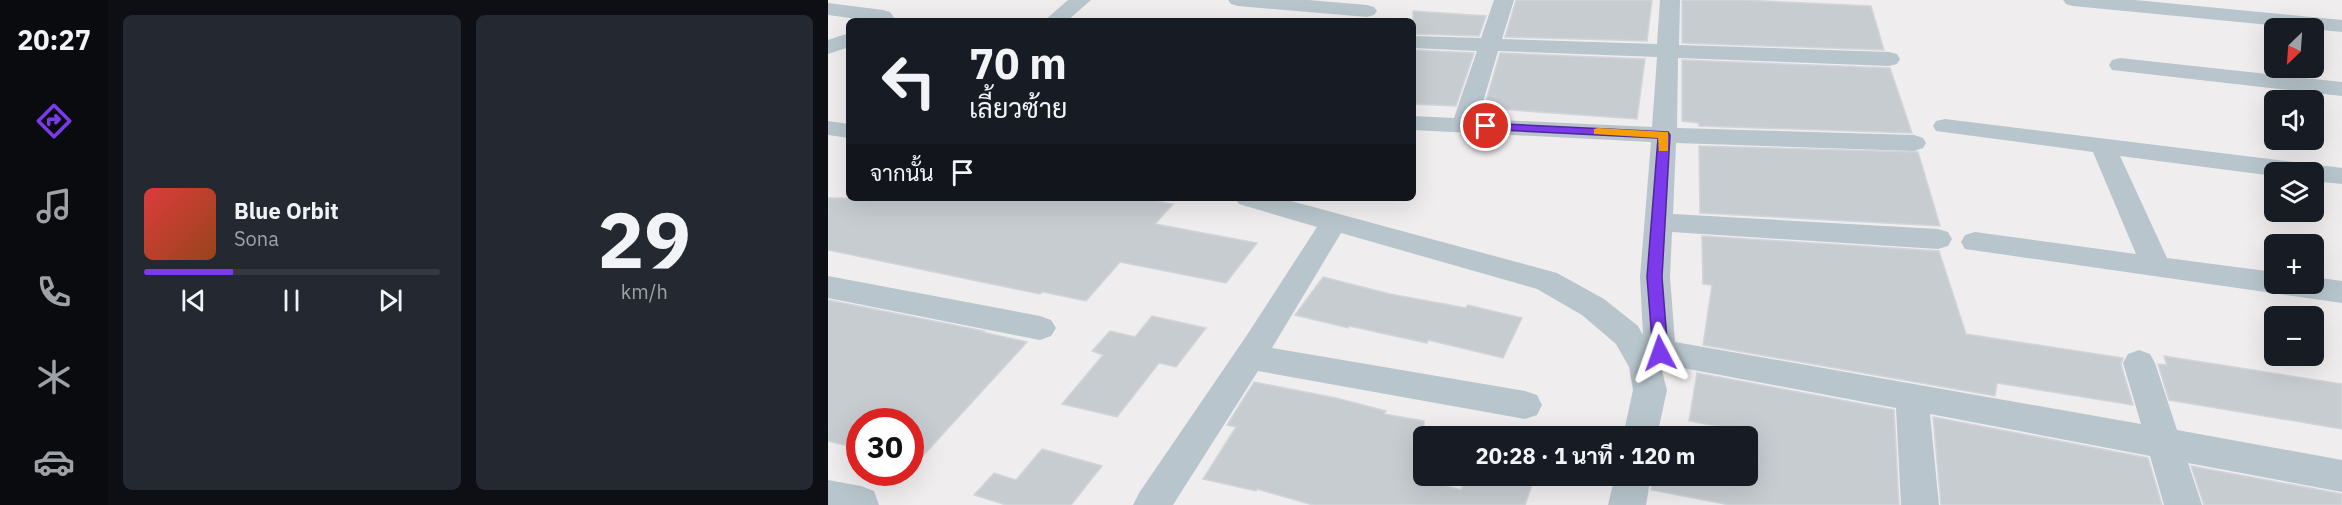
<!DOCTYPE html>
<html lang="th">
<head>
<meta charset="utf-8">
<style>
	body { margin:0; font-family:"IBM Plex Sans",Sarabun,sans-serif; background:#242831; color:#f1f3f6; height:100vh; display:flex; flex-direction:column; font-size:22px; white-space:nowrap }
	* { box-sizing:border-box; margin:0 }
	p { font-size:20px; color:#9ea1a6 }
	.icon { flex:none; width:33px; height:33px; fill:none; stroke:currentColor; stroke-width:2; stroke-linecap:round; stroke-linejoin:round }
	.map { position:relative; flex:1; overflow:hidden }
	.panel { display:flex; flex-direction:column; gap:15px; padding:15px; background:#0d0f14; width:720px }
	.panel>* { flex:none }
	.top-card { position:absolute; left:18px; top:18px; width:570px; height:183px; border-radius:9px; box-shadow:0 6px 24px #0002; background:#171b24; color:#f1f3f6; overflow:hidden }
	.needle { width:39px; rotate:205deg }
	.tools { position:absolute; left:1436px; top:18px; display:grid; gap:12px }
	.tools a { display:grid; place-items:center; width:60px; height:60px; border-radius:9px; background:#171b24; box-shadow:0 6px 24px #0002; font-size:30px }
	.speed { position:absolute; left:18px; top:408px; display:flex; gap:12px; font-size:30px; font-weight:700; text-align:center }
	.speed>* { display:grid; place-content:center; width:78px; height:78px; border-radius:50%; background:#171b24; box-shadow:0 6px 24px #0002; line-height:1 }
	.speed .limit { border:9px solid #d22; background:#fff; color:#111 }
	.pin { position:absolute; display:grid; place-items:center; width:51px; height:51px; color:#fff; margin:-26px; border:3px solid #fff; border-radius:50%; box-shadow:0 2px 6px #0007 }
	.me { position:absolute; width:66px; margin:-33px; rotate:356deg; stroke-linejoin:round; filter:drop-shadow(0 0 4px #0008) }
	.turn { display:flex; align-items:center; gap:21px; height:126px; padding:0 24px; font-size:27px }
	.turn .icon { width:78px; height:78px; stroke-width:2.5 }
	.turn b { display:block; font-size:42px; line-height:51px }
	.then { display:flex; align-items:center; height:57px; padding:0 24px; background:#0003; gap:12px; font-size:22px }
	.panel .widget { flex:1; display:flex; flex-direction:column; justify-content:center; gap:9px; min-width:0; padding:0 21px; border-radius:9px; background:#242831 }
	.panel .dial { align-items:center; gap:0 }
	.dial b { font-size:78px; line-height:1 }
	.song { display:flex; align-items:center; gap:18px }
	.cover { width:72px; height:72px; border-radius:9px; background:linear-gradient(135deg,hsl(0 70% 55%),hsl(20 70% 35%)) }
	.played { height:6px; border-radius:3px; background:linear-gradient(90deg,#7c3aed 30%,#363941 30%) }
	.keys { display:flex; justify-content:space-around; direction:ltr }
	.panel .tiles { flex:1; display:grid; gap:15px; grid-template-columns:repeat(2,1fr) }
	.trip { position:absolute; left:585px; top:426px; width:345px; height:60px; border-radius:9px; background:#171b24; box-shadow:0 6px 24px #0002; font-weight:700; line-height:60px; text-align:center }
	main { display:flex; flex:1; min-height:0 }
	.tab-bar { display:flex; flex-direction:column; width:108px; justify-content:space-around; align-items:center; background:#090b0e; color:#9ea1a6 }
	.tab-bar .icon { width:42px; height:42px }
	.tab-bar .selected { color:#7c3aed }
	.tab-bar b { font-size:27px; color:#f1f3f6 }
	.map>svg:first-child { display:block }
	.building { fill:#c7ccd1; stroke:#d1d5da; stroke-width:1.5 }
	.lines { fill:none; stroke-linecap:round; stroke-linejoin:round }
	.minor { fill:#b8c5cc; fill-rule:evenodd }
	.route { fill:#7c3aed; stroke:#51269a; stroke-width:1.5 }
	.slow { fill:#f59e0b }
</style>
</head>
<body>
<main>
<nav class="tab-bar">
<b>20:27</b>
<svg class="icon selected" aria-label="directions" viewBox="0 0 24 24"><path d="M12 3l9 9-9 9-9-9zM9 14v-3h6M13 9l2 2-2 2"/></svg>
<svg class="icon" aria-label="music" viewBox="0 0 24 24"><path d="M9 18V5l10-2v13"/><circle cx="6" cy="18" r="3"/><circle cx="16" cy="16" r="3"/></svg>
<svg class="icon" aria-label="phone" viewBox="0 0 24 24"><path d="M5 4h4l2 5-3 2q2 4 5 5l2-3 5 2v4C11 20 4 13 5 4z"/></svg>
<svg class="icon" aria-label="climate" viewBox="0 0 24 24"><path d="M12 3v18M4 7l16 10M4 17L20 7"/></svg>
<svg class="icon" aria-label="car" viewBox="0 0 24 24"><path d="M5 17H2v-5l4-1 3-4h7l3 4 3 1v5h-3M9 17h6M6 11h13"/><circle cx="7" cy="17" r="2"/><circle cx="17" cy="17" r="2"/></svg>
</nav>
<section class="panel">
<div class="tiles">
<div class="widget">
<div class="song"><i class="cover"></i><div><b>Blue Orbit</b><p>Sona</p></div></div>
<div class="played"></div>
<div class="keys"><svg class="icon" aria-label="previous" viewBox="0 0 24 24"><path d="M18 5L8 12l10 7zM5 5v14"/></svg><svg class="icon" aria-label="pause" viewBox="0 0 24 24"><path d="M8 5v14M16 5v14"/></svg><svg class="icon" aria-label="next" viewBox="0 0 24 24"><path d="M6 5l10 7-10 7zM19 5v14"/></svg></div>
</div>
<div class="widget dial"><b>29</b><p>km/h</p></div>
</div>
</section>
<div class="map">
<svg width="1514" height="505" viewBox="0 0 1514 505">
	<rect width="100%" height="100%" fill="#f0edee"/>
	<!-- building -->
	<g class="building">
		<path d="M688,0H824L819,41L677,37Z"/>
		<path d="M854,0H914L1043,6L1056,50L854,43Z"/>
		<path d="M585,11L658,16L651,36L585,34Z"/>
		<path d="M585,50L646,53L628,106L585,104Z"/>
		<path d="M672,53L817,59L809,119L656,108Z"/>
		<path d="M854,60L1062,68L1084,133L871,126V123L854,121Z"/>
		<path d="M871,146L1090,152L1112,226L872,213Z"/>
		<path d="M0,198H310L345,204L327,224L429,243L398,283L292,262L258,301L215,292L212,294L0,250Z"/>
		<path d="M874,236L1111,251L1138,334L1295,358L1293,364L1305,405L1169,383L1167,396L875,345L884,285L875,284Z"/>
		<path d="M495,277L562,294L638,308L640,305L694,318L675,358L600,340L599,343L521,326L520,328L467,315Z"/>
		<path d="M0,300L156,331L154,332L199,342L82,470V422H32V449L0,441Z"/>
		<path d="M324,316L378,328L348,367L331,363L289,417L234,404L275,355L264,351L282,331L307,337Z"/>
		<path d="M1336,356L1514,384V429L1341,400L1330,364L1339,365Z"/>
		<path d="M869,373L1066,410L1071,505H902L823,490L825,476H920V432L861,421Z"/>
		<path d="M426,382L508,398L558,411L556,414L596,421V480L633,490L639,476H707L697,505H485L429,489L428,491L375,479L408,427L399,425Z"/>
		<path d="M1105,417L1320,458L1334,505H1113Z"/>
		<path d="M214,449L274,466L243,505H178L146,495L166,473L188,480Z"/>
		<path d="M1363,466L1514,494V505H1376Z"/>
	</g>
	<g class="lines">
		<!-- minor -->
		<g class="minor">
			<path d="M240,0H263L239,21H216Z"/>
			<path d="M400,0H481L539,5L546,7L549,11L546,15L539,17L410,6L403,4Z"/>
			<path d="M666,0H686L674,39L829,44L832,0H852L851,45L1061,52L1069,54L1072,59L1069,64L1061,66L850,58L849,128L1086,135L1095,138L1098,143L1095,148L1086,151L848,143L845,214L1110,229L1120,232L1124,239L1120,246L1110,249L844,232L842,277L847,342L1313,424L1295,363L1300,354L1311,350L1322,354L1327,363L1349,430L1514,460V492L1360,463L1374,505H1336L1322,456L1102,414L1111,505H1073L1068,408L855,368L833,367L839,390L829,436H795L805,390L801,367L788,344L754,315L709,289L513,233L444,348L697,391L709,395L714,405L709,415L697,419L430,371L345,505H305L311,493L419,335L489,227L411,204L407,198H452L729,273L776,299L810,326L815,335L812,277L823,142L585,130V116L626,118L649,51L585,48V36L653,38ZM670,51L829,57L824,127L650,119Z"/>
			<path d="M1235,0H1307L1514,20V32L1245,6L1238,4Z"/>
			<path d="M0,3L55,10L62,12L67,19L66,21H45L0,15Z"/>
			<path d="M21,33V47L0,54V40Z"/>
			<path d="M1292,58L1514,82V96L1284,70L1281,65L1284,60Z"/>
			<path d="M1117,119L1514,168V184L1485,181V172H1446V176L1292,156L1339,258L1446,272V284H1485V277L1514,281V303L1137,249L1133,242L1137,235L1147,232L1308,254L1265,152L1108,131L1105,126L1108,121Z"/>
			<path d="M0,121L21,124V138L0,135Z"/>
			<path d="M0,276L212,316L223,320L228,328L223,336L212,340L0,298Z"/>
			<path d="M787,476H823L818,505H780Z"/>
			<path d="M0,480L33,486L46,491L51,505H0Z"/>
		</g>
	</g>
	<!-- route -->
	<path class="route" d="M658,123L840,132L842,135L834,277L840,353L838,357H827L825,353L819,277L830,138L654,129V124Z"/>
	<!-- slow -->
	<path class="slow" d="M770,128L840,132V151H831L830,138L766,134V129Z"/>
</svg>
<div class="tools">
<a><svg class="needle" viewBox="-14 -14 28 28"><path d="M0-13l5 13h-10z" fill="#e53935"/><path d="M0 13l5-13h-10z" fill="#9ea1a6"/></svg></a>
<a><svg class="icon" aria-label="sound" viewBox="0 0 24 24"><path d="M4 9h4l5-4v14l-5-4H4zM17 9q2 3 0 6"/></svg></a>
<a><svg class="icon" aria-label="layers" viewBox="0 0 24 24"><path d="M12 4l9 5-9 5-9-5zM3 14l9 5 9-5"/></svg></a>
<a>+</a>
<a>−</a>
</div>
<div class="speed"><div class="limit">30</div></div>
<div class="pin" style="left:658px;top:126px;background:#d93025"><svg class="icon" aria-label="arrive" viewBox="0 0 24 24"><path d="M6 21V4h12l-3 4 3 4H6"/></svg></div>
<svg class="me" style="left:832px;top:353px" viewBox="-20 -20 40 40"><path d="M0-17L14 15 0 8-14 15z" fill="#7c3aed" stroke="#fff" stroke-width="4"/></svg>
<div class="trip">20:28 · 1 นาที · 120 m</div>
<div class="top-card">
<div class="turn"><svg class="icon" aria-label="left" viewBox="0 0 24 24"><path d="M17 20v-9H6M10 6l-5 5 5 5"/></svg><div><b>70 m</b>เลี้ยวซ้าย</div></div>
<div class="then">จากนั้น<svg class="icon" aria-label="arrive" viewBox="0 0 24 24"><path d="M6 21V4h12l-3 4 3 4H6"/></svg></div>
</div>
</div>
</main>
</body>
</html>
